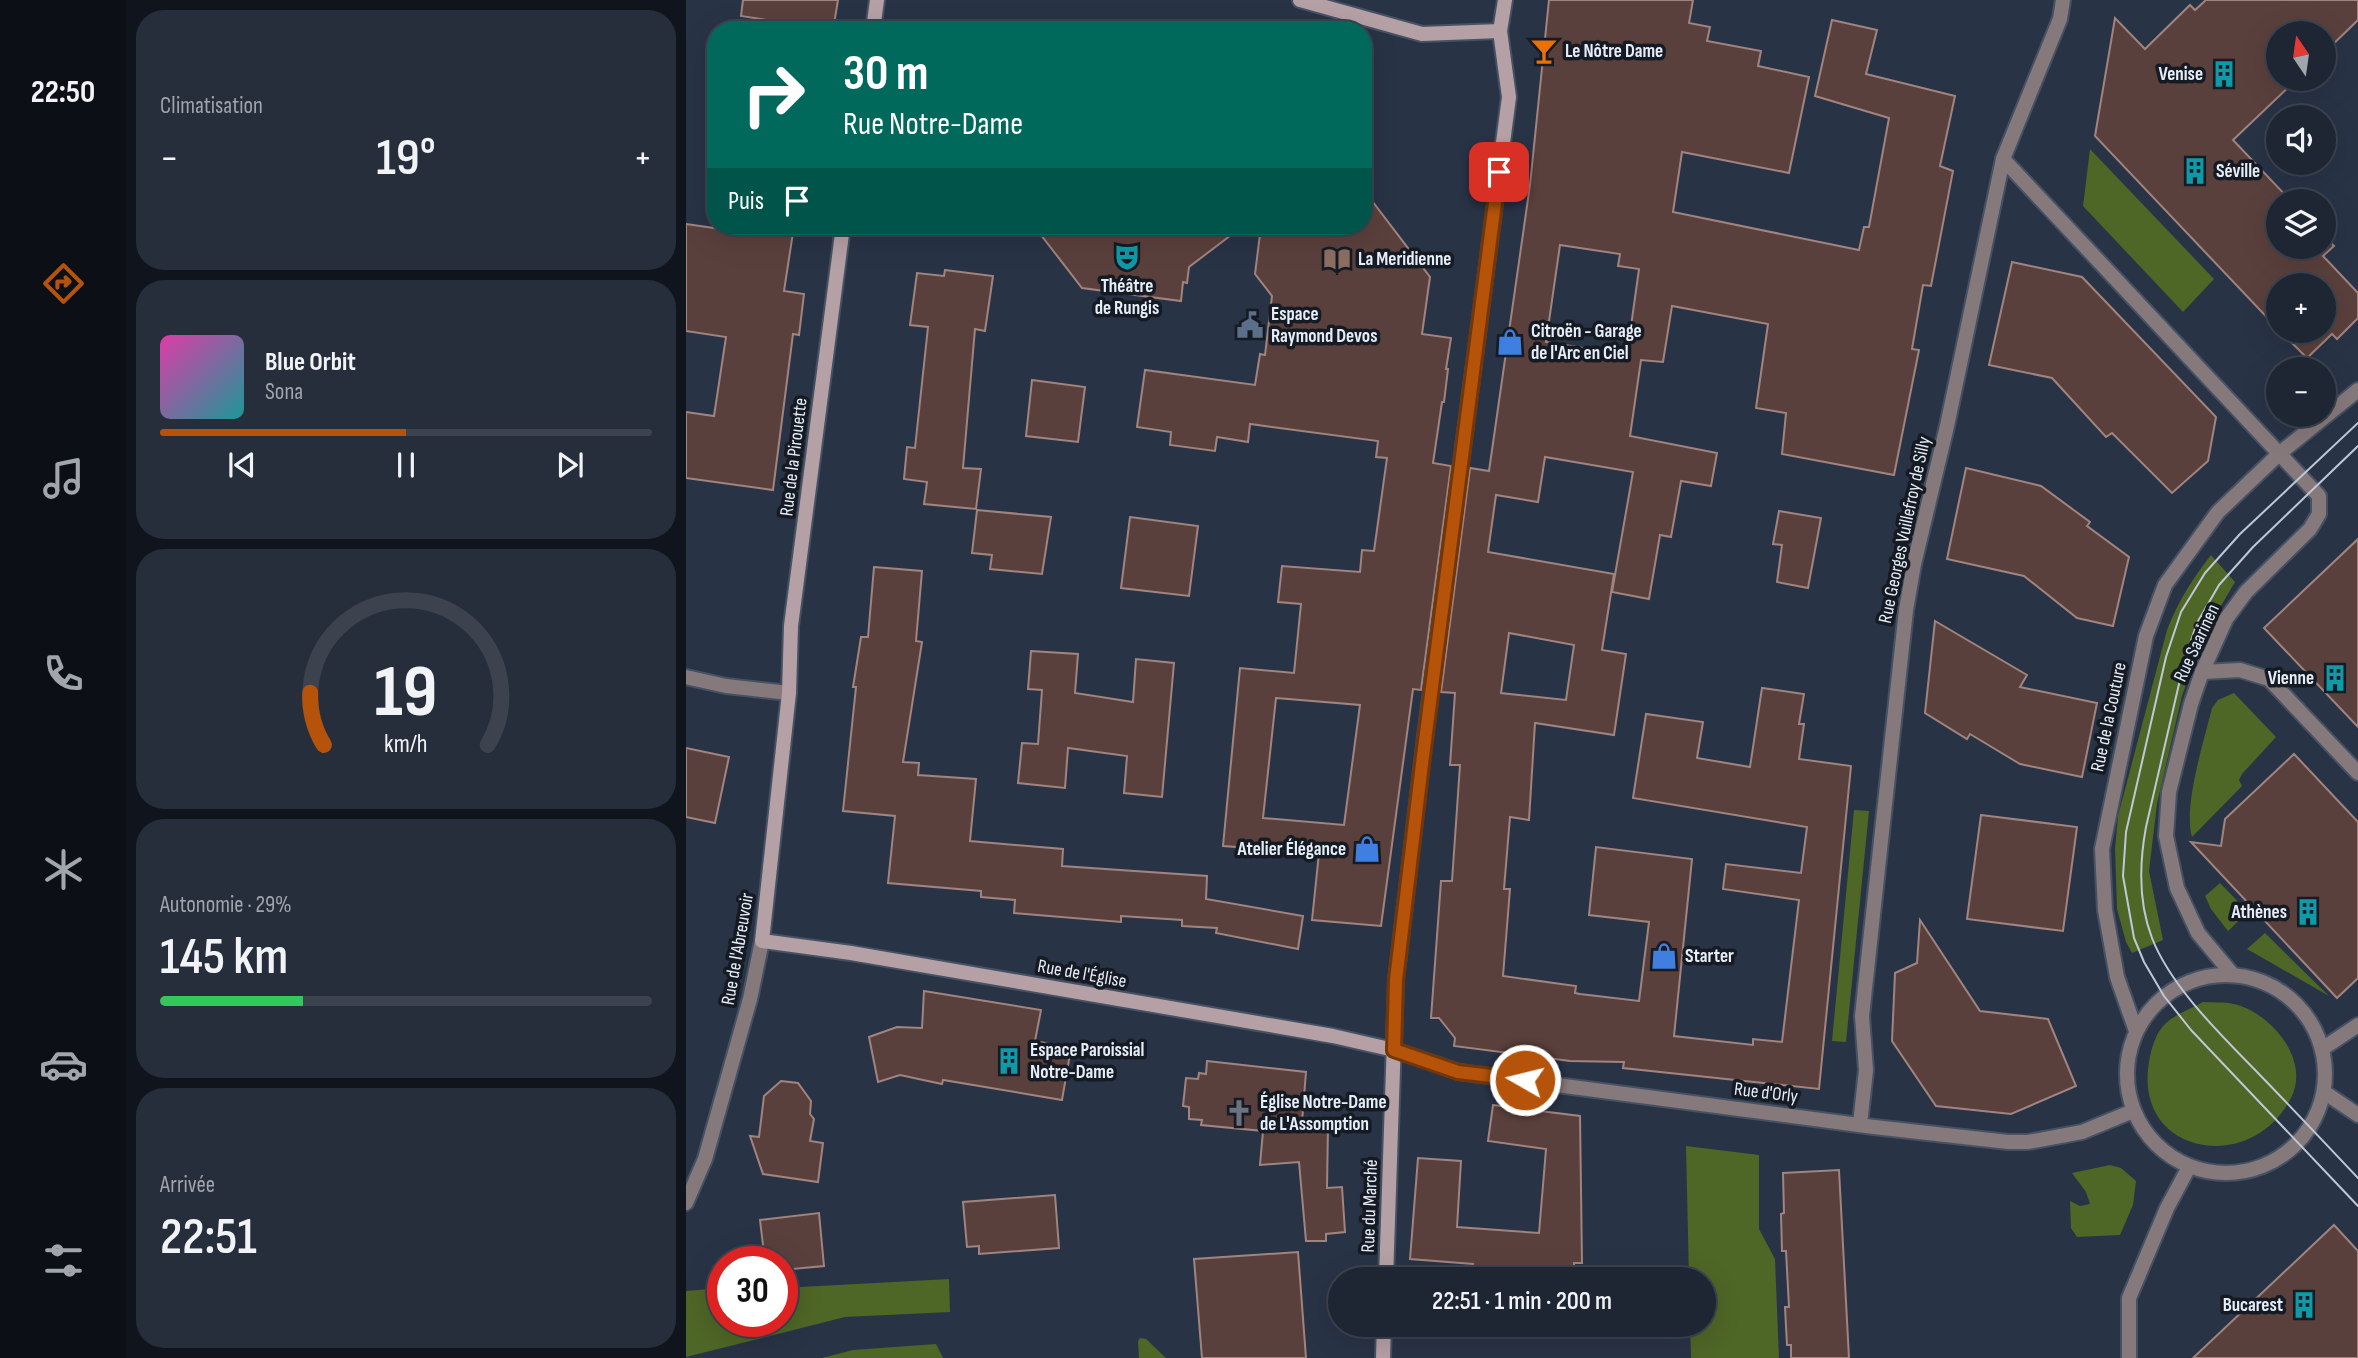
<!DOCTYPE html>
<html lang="fr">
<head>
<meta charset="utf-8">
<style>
	body { margin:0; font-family:"Sofia Sans Condensed",sans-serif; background:#262e3c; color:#f1f3f6; height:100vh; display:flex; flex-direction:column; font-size:26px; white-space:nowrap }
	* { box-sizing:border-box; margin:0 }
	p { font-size:23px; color:#a1a5ac }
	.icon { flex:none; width:38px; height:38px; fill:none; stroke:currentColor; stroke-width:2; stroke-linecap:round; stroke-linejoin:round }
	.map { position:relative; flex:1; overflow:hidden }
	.sheet { display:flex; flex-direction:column; gap:10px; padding:10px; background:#10151d; width:560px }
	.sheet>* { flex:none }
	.hud { position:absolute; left:21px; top:21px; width:665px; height:214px; border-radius:28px; box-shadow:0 7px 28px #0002,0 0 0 2px #3c434f; background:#00695c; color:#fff; overflow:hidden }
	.needle { width:46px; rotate:347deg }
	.buttons { position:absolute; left:1580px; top:21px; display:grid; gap:14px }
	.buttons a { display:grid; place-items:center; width:70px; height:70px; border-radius:50%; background:#1e2634; box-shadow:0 7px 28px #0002,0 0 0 2px #3c434f; font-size:35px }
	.speed { position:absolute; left:21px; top:1246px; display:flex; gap:14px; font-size:35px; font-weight:700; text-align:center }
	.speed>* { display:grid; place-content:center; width:91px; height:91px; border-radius:50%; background:#1e2634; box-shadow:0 7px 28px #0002,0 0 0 2px #3c434f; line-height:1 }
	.speed .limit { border:10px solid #d22; background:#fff; color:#111 }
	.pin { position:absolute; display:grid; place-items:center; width:60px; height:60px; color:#fff; margin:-30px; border-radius:14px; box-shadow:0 4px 10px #0006 }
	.me { position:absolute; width:77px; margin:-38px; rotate:278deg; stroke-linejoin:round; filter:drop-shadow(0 0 5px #0008) }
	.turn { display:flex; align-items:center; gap:24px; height:147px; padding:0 21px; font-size:32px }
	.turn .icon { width:91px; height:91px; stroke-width:2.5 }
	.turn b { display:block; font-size:49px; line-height:60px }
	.then { display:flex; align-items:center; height:66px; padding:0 21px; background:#0003; gap:14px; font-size:26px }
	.big { font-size:52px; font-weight:600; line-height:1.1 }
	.sheet .widget { flex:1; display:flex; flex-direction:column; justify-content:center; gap:10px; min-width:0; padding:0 24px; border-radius:28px; background:#262e3c }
	.sheet .dial { align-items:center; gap:0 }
	.dial svg { height:182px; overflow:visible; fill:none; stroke:#3c434f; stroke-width:7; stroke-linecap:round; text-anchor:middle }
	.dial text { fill:#f1f3f6; stroke:none }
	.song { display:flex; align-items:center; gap:21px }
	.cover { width:84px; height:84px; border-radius:10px; background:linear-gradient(135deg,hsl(320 70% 55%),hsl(180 70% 35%)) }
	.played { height:7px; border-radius:4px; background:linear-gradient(90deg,#b45309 50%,#3c434f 50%) }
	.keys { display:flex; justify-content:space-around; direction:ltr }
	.heat { display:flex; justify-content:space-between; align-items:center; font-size:38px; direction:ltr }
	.charge { height:10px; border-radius:5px; background:linear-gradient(90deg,#34c759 29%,#3c434f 0) }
	.trip { position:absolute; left:642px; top:1267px; width:388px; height:70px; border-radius:35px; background:#1e2634; box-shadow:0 7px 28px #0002,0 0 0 2px #3c434f; font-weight:600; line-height:70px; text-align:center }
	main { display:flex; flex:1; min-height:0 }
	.menu { display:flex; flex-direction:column; width:126px; justify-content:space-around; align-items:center; background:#0c0f15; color:#a1a5ac }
	.menu .icon { width:49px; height:49px }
	.menu .selected { color:#b45309 }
	.menu b { font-size:32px; color:#f1f3f6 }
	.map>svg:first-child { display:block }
	.green { fill:#4e6626 }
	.building { fill:#5a403c; stroke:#a1847f; stroke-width:2; fill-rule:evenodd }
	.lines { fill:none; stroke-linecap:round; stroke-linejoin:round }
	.street-casing { stroke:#465163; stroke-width:18 }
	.secondary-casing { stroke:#465163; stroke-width:18 }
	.street { stroke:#86797c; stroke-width:14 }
	.secondary { stroke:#b5a0a5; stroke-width:14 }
	.tram { stroke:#bfc8d5; stroke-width:2 }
	.route-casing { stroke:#753606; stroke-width:18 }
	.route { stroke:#b45309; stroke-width:12 }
	.labels { text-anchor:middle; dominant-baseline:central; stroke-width:7; stroke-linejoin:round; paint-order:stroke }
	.poi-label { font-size:19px; font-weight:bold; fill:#e5edf9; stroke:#161b23; text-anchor:start }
	.street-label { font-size:19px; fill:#e5edf9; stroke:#161b23 }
</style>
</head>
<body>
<main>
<nav class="menu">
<b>22:50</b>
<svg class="icon selected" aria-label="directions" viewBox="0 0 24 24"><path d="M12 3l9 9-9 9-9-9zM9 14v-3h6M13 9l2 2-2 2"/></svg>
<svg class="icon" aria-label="music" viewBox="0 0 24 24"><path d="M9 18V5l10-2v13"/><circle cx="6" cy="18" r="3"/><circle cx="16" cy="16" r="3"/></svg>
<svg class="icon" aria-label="phone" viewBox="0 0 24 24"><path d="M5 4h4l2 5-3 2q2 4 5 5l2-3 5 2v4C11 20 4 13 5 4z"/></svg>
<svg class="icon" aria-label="climate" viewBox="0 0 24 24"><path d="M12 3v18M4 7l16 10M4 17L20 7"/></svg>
<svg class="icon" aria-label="car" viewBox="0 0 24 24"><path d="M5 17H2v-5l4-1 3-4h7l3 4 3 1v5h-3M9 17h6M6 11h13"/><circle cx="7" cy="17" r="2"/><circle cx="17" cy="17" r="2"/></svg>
<svg class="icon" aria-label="filters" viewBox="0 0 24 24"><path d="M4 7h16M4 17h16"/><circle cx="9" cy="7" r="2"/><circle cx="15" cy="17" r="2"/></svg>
</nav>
<section class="sheet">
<div class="widget"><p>Climatisation</p>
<div class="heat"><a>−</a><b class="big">19°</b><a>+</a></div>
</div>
<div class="widget">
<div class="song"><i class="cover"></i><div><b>Blue Orbit</b><p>Sona</p></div></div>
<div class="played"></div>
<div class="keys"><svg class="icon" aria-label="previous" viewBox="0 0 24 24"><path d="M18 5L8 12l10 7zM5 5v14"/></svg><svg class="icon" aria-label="pause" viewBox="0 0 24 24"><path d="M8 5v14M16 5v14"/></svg><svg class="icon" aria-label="next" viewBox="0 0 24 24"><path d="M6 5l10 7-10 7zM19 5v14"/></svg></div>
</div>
<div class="widget dial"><svg viewBox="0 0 100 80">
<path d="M14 69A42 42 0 1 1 86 69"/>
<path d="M14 69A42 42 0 0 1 8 46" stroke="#b45309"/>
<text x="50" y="56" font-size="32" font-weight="700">19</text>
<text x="50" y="72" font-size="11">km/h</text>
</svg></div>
<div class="widget"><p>Autonomie · 29%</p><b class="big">145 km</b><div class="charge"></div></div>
<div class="widget"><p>Arrivée</p><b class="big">22:51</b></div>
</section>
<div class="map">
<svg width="1672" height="1358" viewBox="0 0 1672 1358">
	<rect width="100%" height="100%" fill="#283346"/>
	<!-- green -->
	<g class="green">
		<path d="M1404,149L1528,279L1497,312L1397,206Z"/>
		<path d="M1525,555L1549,582L1516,638L1496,696L1471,804L1463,871L1477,940L1446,953L1440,942L1431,909L1429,849L1432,816L1481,630C1492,602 1506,579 1525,555Z"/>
		<path d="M1548,693L1590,737L1556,774L1553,780L1556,786L1506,837C1497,806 1518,741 1526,708L1532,700Z"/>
		<path d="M1168,810L1183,811L1160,1042L1146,1041Z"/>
		<path d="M1534,883L1562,912L1542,931L1525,909L1519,896Z"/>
		<path d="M1579,933L1643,996L1561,949Z"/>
		<path d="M1517,1002C1530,1003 1542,1001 1555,1006C1588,1018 1624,1061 1605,1098C1565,1176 1447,1155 1463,1062C1465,1049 1470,1032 1480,1023C1490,1014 1506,1008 1517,1002Z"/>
		<path d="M1000,1146L1073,1155V1229L1089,1259L1093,1358H1005L1004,1325H1018V1279H1003Z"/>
		<path d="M1424,1165L1435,1168L1450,1181L1447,1205L1434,1235L1391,1237L1385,1228L1384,1201L1394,1206L1404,1204L1400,1192L1386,1173Z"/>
		<path d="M263,1279L264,1312L159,1317L0,1357V1291L37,1288V1321H96V1288Z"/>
		<path d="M454,1338L460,1339L480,1358H453L452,1341Z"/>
		<path d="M250,1344L257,1358H136L167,1350Z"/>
	</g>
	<!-- building -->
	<g class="building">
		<path d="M57,0H152L147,30L55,16Z"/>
		<path d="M863,0H1007L1003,23L1024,27L1021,41L1075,51L1072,66L1123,77L1103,173L996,152L987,212L1173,250L1178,227H1183L1203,118L1129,96L1146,20L1191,30L1180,74L1269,96L1254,166L1267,171L1245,286L1237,285L1226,349L1233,350L1208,475L1096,454L1100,413L1070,408L1082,324L986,306L977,362L955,360L944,436L1031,453L1025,486L995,481L985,537L974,535L963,599L926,592L947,472L859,457L852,502L810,495L802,552L928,574L916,650L940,654L928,735L849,723L843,820L824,817L818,889H824L817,976L890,986L889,993L894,994L953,1001L963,922L903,915L910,847L1006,859L988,1036L1067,1045V1039L1096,1042L1113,900L1037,889L1040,864L1115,873L1121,827L947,798L960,714L1017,722L1011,758L1064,767L1076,688L1118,694L1113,724H1118L1113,759L1165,766L1133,1089L937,1068L938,1062L884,1061L768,1046L769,1038L753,1018H745L755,881H766L774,765H764L769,693L755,692L784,468L803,471L844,185ZM874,245L934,254L932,266L953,269L941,355L860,342ZM823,633L888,645L880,700L815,693Z"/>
		<path d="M1520,0H1672V20L1638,53V33H1592V79H1611L1547,140L1605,201H1592V247H1638V236L1648,246L1637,256L1672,293V318L1651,339L1646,334L1621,358L1594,331H1638V285H1592V329L1409,136L1429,18L1459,49L1504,5L1509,10Z"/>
		<path d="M677,189L744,277L736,334L765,338L760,369H762L758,402H756L747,463L765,466L735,690L727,689L695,926L626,920L633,853L537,846L554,668L608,673L615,604L592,602L596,566L674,572L676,550L688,551L701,458L690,457L692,441L564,424L562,442L531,437L529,451L484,445L485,432L451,427L459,370L569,385L574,354L579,355L586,296L569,274L575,226H677ZM590,698L674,705L658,825L577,818Z"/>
		<path d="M0,224L63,233L64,226H108L98,291L118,294L113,335L107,334L87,490L0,478V412L28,416L40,337L0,331Z"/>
		<path d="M348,226H557L503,267L501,283L497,282L495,301L396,288Z"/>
		<path d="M1326,262L1396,277L1530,417L1522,461L1486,493L1426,433L1420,437L1366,378L1303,365Z"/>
		<path d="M259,270L307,276L299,331L289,329L277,468L295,469L290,509L238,504L241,482L218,479L221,447L229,448L242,327L224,325L231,273L258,276Z"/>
		<path d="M346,380L399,387L392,442L340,436Z"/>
		<path d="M1280,468L1355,486L1404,522L1401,526L1443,557L1427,626L1391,618L1338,576L1261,559Z"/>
		<path d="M291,510L365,517L356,574L304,569L306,555L286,553Z"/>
		<path d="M1093,511L1135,518L1122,588L1091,582L1096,545L1087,544Z"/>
		<path d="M444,517L512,526L503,596L435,588Z"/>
		<path d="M1672,539V727L1578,628Z"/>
		<path d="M188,567L236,571L230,641L236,642L217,762L233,763L232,775L290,779L284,841L377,849L376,866L521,876L520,899L617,916L612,949L530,933L531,928L496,926V920L435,916V922L328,913L329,900L295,897V891L202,883L209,816L157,811L170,687H167L175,637H182Z"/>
		<path d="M1249,621L1341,675L1334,687L1411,703L1396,777L1334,764L1284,734L1281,739L1239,713Z"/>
		<path d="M345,651L392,654L389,693L447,702L450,659L488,663L476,797L438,793L441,756L382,748L379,788L332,783L336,743L352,744L356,690L342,689Z"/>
		<path d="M0,748L43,757L29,823L0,817Z"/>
		<path d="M1608,754L1672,822V978L1651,998L1505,842L1535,846L1539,819Z"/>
		<path d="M1295,815L1391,827L1377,931L1281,919Z"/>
		<path d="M1234,920L1294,1011L1362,1019L1390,1086L1325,1114L1250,1106L1206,1041L1209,973L1231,963Z"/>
		<path d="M238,991L355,1010L349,1041L385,1048L376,1100L257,1080L256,1084L214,1075L192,1082L183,1037L211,1027L236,1028Z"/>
		<path d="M521,1061L620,1072L616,1122L642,1126L641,1188L656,1187L659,1232L640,1234V1241H620L613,1162L574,1165L577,1131L515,1125L516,1120L503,1119V1107L497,1106L500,1078L512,1079L513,1073L520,1074Z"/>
		<path d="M95,1081L112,1083L125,1101L124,1114L128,1119L124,1141L137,1143L132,1182L77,1174L64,1136L73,1137L78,1096Z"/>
		<path d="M807,1105L894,1116L896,1263H888V1279H786L787,1264L724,1259L732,1158L775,1161L771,1227L853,1233L860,1149L802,1141Z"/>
		<path d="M1153,1170L1163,1358H1105V1345H1101L1099,1307H1103L1100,1251H1096L1095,1214L1098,1213L1097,1173Z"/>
		<path d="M369,1195L373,1248L293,1254V1246L281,1247L277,1202Z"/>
		<path d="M133,1213L138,1266L96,1270V1262H79L74,1220Z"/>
		<path d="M1648,1225L1672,1251V1358H1507Z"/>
		<path d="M612,1252L620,1358H516L508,1259Z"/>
		<path d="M788,1325H828L827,1333L788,1330Z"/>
	</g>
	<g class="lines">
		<defs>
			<g id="street">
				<path d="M1317,159L1633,496V514L1624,529L1560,592L1540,619L1516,672L1505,704L1483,792L1480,836L1491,888L1512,933L1547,975"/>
				<path d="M1516,672L1554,670L1583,679L1672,773"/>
				<path d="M0,677L40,686L103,693"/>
				<circle cx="1540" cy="1074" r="99"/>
				<path d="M1450,1031L1431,977L1419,910L1416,849L1460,636L1479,585L1532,512L1594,453L1672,390"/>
				<path d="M1636,1049L1672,1025"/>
				<path d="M708,1050L773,1072L1188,1127L1322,1142H1342L1396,1132L1447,1111"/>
				<path d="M1638,1092L1672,1115"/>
				<path d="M1174,1124L1180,1070L1176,1016L1220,610L1228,564L1261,426L1317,159L1374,19L1377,0"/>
				<path d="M0,1203L19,1159L64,999L76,941"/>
				<path d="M1443,1358V1298L1481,1208L1503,1167"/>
			</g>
			<g id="secondary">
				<path d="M614,0L736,34L814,31"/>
				<path d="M187,30L191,0"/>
				<path d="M157,226L105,626L103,693L76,941L165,953L647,1036L708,1050"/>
				<path d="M700,1279L710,980L739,737L823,97L814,31L819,0"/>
				<path d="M697,1358L698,1325"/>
			</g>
		</defs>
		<!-- street casing -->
		<use href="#street" class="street-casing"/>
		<!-- secondary casing -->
		<use href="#secondary" class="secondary-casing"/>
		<!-- street -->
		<use href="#street" class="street"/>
		<!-- secondary -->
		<use href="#secondary" class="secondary"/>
		<!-- tram -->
		<g class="tram">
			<path d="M1672,423L1554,534L1519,573L1495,612L1480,657L1440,832L1437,876L1448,938L1458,962L1478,996L1505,1030L1672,1206"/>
			<path d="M1672,446L1567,547L1533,585L1511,623L1499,658L1460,827C1453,865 1452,902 1466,938C1485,987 1536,1036 1572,1073C1606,1108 1639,1143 1672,1178"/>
		</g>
	</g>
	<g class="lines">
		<defs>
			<path id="route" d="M813,172L736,764L710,980L708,1050L772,1072L839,1080"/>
		</defs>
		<!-- route casing -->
		<use href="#route" class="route-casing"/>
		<!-- route -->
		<use href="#route" class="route"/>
	</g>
	<!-- icons -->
	<defs>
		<symbol id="bar-bare" viewBox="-9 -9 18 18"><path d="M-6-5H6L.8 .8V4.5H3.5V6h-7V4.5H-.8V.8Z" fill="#e8710a" stroke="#161b23" stroke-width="2.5" paint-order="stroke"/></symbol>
		<symbol id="building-bare" viewBox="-9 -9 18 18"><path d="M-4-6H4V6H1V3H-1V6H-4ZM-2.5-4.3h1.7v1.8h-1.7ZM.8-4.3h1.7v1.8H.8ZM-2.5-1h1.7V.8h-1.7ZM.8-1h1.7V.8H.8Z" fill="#0f9aa8" stroke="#161b23" stroke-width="2.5" paint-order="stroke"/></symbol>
		<symbol id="theatre-bare" viewBox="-9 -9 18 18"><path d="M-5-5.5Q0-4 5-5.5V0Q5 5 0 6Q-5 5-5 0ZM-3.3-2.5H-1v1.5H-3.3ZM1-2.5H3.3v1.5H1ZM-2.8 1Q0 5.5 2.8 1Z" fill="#0f9aa8" stroke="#161b23" stroke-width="2.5" paint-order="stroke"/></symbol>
		<symbol id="library-bare" viewBox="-9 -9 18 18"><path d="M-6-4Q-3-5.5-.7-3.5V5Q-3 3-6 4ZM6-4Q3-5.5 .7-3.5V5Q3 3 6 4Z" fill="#8d6e63" stroke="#161b23" stroke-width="2.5" paint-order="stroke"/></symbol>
		<symbol id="civic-bare" viewBox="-9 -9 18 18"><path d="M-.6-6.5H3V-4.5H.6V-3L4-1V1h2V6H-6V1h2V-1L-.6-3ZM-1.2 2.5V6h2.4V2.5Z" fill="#5c6f8a" stroke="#161b23" stroke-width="2.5" paint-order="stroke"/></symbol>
		<symbol id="shop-bare" viewBox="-9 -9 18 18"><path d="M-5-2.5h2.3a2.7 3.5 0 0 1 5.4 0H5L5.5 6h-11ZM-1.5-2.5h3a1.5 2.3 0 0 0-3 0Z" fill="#3f7fe0" stroke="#161b23" stroke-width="2.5" paint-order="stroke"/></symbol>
		<symbol id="church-bare" viewBox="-9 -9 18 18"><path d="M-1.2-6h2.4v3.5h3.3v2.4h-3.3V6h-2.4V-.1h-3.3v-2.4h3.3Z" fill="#6b7280" stroke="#161b23" stroke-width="2.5" paint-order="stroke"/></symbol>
	</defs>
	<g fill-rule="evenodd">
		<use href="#bar-bare" x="839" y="32" width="38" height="38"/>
		<use href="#building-bare" x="1519" y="55" width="38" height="38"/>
		<use href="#building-bare" x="1490" y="152" width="38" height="38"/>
		<use href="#theatre-bare" x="422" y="238" width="38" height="38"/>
		<use href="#library-bare" x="632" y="240" width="38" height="38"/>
		<use href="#civic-bare" x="545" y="306" width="38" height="38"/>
		<use href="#shop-bare" x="805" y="323" width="38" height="38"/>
		<use href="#building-bare" x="1630" y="659" width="38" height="38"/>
		<use href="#shop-bare" x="662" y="830" width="38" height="38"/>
		<use href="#building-bare" x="1603" y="893" width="38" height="38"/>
		<use href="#shop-bare" x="959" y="937" width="38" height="38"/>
		<use href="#building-bare" x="304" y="1042" width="38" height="38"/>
		<use href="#church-bare" x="534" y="1094" width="38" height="38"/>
		<use href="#building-bare" x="1599" y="1286" width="38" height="38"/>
	</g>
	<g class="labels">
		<!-- poi labels -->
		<g class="poi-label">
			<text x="879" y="51">Le Nôtre Dame</text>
			<text x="1517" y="74" text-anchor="end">Venise</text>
			<text x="1530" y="171">Séville</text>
			<text x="672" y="259">La Meridienne</text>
			<text x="441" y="286" text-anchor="middle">Théâtre<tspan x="441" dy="22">de Rungis</tspan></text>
			<text x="585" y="314">Espace<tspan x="585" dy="22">Raymond Devos</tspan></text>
			<text x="845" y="331">Citroën - Garage<tspan x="845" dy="22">de l'Arc en Ciel</tspan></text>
			<text x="1628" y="678" text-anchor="end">Vienne</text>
			<text x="660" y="849" text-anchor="end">Atelier Élégance</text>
			<text x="1601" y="912" text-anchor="end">Athènes</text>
			<text x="999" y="956">Starter</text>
			<text x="344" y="1050">Espace Paroissial<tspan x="344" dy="22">Notre-Dame</tspan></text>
			<text x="574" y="1102">Église Notre-Dame<tspan x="574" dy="22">de L'Assomption</tspan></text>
			<text x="1597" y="1305" text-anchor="end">Bucarest</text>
		</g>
		<!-- street labels -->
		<g class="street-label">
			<text transform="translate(108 457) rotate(-83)">Rue de la Pirouette</text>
			<text transform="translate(1219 530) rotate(-78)">Rue Georges Vuillefroy de Silly</text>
			<text transform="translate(1511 643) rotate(-65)">Rue Saarinen</text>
			<text transform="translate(1423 717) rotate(-78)">Rue de la Couture</text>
			<text transform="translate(52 949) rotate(-80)">Rue de l'Abreuvoir</text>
			<text transform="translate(396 974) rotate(10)">Rue de l'Église</text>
			<text transform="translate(1080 1093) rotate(7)">Rue d'Orly</text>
			<text transform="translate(684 1206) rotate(-88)">Rue du Marché</text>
		</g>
	</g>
</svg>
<div class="buttons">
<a><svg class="needle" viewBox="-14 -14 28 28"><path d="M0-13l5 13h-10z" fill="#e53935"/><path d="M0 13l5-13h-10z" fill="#a1a5ac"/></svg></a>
<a><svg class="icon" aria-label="sound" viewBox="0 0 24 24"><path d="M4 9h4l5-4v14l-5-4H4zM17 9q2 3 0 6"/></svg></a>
<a><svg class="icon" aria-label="layers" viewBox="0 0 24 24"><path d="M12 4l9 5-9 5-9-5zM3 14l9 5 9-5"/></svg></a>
<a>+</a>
<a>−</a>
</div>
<div class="speed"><div class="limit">30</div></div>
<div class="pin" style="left:813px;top:172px;background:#d93025"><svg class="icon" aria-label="arrive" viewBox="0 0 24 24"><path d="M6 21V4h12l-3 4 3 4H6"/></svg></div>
<svg class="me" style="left:839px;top:1080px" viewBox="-20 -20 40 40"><circle r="17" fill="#b45309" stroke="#fff" stroke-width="3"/><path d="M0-11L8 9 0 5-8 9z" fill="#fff"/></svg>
<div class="trip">22:51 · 1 min · 200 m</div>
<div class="hud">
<div class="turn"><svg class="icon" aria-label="right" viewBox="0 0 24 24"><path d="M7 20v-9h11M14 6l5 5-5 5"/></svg><div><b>30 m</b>Rue Notre-Dame</div></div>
<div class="then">Puis<svg class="icon" aria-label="arrive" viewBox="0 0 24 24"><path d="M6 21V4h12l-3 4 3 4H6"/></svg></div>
</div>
</div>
</main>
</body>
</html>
